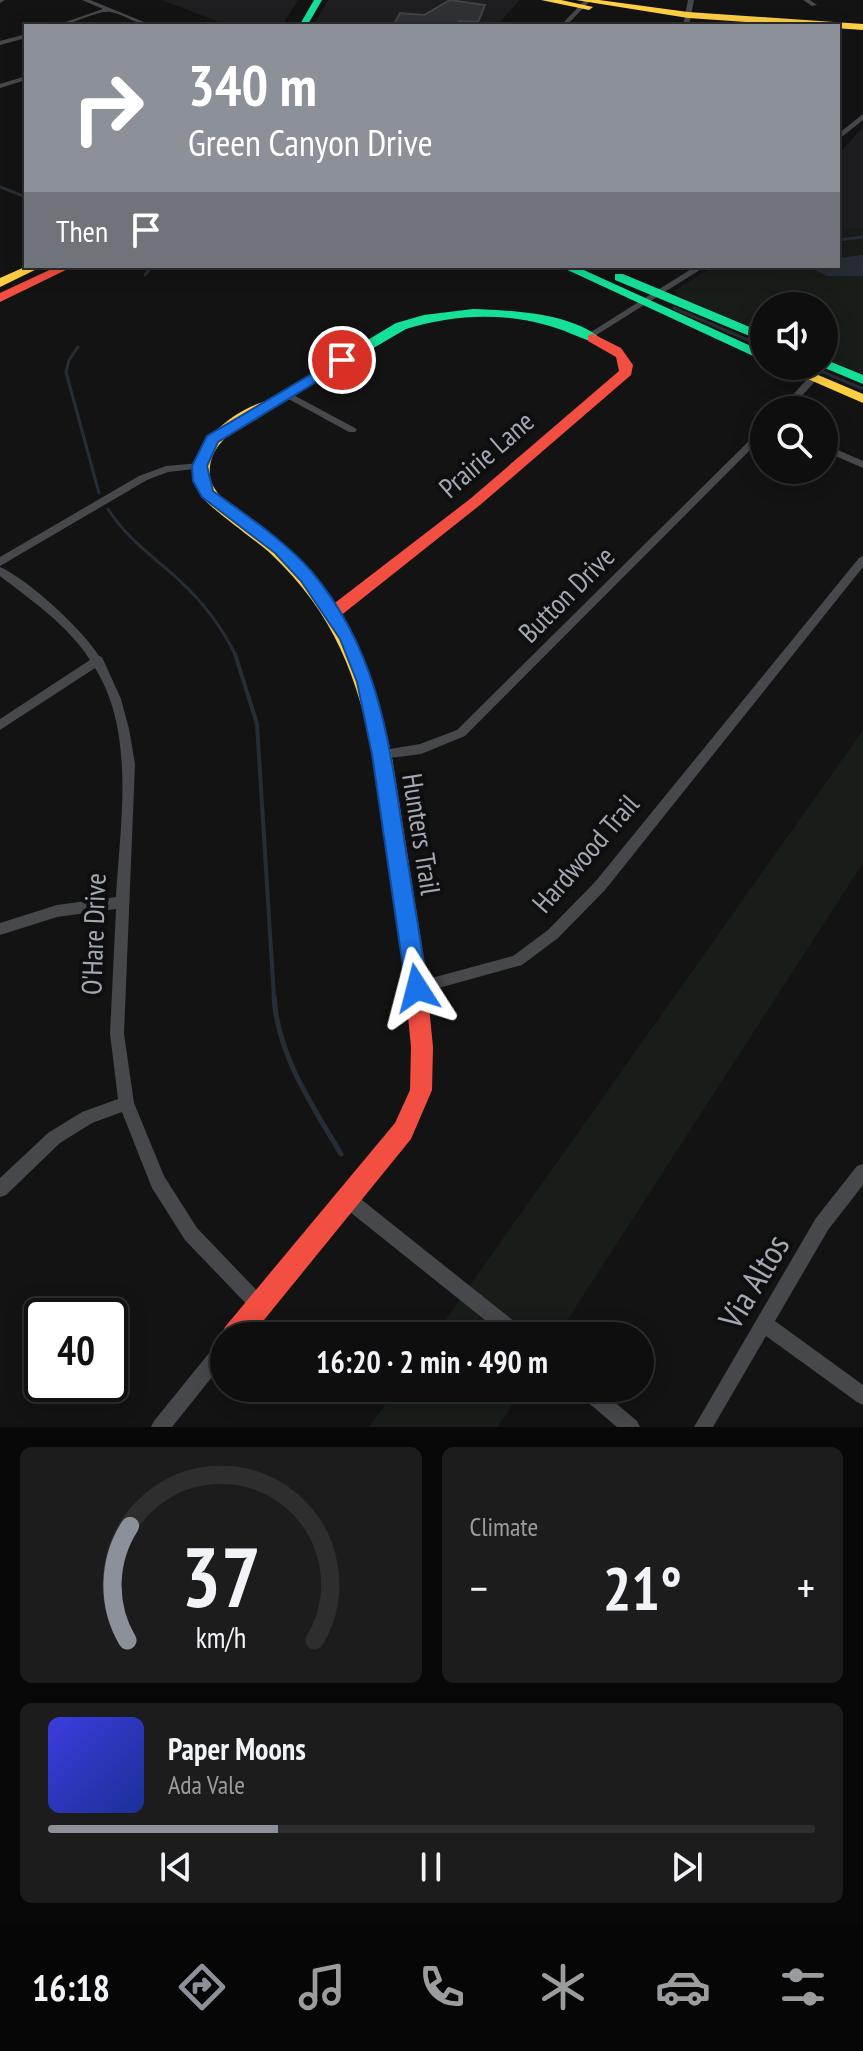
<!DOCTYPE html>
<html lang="en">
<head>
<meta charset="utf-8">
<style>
	body { margin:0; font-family:"PT Sans Narrow",sans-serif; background:#1c1c1d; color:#f1f3f6; height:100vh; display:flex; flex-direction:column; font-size:30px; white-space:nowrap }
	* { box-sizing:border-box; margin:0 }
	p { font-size:26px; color:#9b9c9e }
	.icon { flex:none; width:44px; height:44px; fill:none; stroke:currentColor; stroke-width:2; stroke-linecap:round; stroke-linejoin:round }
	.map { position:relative; height:1427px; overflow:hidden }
	.panel { display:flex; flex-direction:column; gap:20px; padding:20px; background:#080808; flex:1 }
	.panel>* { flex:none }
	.top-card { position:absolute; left:24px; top:24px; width:816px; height:244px; border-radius:0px; box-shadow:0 4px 20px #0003,0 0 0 2px #2e2e2f; background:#8c9099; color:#fff; overflow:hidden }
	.buttons { position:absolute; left:750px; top:292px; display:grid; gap:16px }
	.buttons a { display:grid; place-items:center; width:88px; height:88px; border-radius:50%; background:#0e0e0f; box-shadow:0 4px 20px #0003,0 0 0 2px #2e2e2f; font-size:40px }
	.speed { position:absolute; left:24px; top:1298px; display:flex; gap:16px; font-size:40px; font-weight:700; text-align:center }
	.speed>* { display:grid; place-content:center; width:104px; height:104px; border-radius:50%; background:#0e0e0f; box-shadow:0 4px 20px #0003,0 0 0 2px #2e2e2f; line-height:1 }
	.speed .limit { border:4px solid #111; border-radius:12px; background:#fff; color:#111 }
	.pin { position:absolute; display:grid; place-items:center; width:68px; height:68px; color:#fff; margin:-34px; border:4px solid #fff; border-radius:50%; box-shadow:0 2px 8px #0007 }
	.me { position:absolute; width:88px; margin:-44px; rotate:351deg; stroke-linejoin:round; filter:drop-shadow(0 0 6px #0008) }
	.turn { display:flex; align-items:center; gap:28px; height:168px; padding:0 32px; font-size:36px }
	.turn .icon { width:104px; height:104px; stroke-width:2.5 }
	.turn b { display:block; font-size:56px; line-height:68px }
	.then { display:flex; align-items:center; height:76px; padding:0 32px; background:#0003; gap:16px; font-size:30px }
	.big { font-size:60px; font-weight:700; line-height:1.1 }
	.panel .card { flex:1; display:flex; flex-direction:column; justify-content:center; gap:12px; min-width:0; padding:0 28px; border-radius:12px; background:#1c1c1d }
	.panel .dial { align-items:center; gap:0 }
	.dial svg { height:208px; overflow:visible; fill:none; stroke:#2e2e2f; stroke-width:7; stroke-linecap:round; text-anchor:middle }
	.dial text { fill:#f1f3f6; stroke:none }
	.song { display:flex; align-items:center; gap:24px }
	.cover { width:96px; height:96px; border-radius:12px; background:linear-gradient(135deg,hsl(240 70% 55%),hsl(230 70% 35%)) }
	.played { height:8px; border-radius:4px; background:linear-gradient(90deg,#8c9099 30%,#2e2e2f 30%) }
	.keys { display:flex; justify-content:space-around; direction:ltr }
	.heat { display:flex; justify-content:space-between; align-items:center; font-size:44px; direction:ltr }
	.panel .tiles { flex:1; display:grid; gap:20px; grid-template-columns:1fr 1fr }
	.card:last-child { grid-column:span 2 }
	.trip { position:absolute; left:210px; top:1322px; width:444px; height:80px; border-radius:40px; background:#0e0e0f; box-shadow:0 4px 20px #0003,0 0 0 2px #2e2e2f; font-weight:700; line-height:80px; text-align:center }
	.menu { display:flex; height:128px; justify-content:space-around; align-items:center; background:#060606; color:#9b9c9e }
	.menu .icon { width:56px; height:56px }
	.menu .active { color:#8c9099 }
	.menu b { font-size:36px; color:#f1f3f6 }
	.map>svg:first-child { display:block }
	.built { fill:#1e1e20 }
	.green { fill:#181d19 }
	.water { fill:#272d35 }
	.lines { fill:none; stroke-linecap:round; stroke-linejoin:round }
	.stream-far2 { stroke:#272d35; stroke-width:3 }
	.stream-far1 { stroke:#272d35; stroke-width:4 }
	.stream { stroke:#272d35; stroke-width:5 }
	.building { fill:#303134; stroke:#424348; stroke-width:2 }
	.street { fill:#47484c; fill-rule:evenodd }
	.fast { fill:#16e098; fill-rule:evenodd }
	.slow { fill:#ffcf43; fill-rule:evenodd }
	.jam { fill:#f24e42; fill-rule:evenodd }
	.route { fill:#1a73e8; stroke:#114b97; stroke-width:2 }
	.labels { text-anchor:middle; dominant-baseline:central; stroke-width:8; stroke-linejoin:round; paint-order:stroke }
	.street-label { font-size:28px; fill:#a4a8b5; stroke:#0e0e0f }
	.near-street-label { font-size:34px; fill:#a4a8b5; stroke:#0e0e0f }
</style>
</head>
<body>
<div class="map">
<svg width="863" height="1427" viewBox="0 0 863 1427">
	<rect width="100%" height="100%" fill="#131314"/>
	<!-- built -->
	<g class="built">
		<path d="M162,0H298L282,26H229Z"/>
		<path d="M328,0H520L496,26H313Z"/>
		<path d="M863,127V228L838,230V155Z"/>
	</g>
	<!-- green -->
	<g class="green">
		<path d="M863,228V374L824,358V306H764V333L680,297L674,291L714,266H838V230Z"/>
		<path d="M863,730V863L557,1336H434Z"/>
		<path d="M397,1388H523L498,1427H369Z"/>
	</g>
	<!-- water -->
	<path class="water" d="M863,255V276H828L806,266H838V258Z"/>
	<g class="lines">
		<!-- stream-far2 -->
		<g class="stream-far2">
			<path d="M0,187L26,197"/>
			<path d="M838,240L863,237"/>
			<path d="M538,266H572"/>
			<path d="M145,275L152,266"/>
			<path d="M674,308L764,347"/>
			<path d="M78,347L69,360L66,372L99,493"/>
			<path d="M809,366L863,389"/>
			<path d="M108,509C127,539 154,557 179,580C203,602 222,627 236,656"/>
		</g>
		<!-- stream-far1 -->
		<path class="stream-far1" d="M235,654L257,724L274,998"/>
		<!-- stream -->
		<path class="stream" d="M274,996C277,1054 312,1105 341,1154"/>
	</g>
	<!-- building -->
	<path class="building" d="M450,0L485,5L478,22L459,21L457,26H393L400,13L424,15Z"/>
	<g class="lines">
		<!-- street -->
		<g class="street">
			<path d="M0,0H5L0,3Z"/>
			<path d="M82,0H90L154,26C138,26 126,15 111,12C97,10 71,26 54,26L103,9Z"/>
			<path d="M585,0L590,1L566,26H560Z"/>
			<path d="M688,0H694L689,26H683Z"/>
			<path d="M803,0H810L817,5L812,6Z"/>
			<path d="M26,34V38L0,45V41Z"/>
			<path d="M26,76V80L0,88V84Z"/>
			<path d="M863,114V120L838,140V134Z"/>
			<path d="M696,266H706L590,339L583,337Z"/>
			<path d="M813,375L818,378L789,410H779L810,376Z"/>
			<path d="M286,391L355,428L357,430L355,432H349L283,396L281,394Z"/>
			<path d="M764,428V436L465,736L421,754L382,759L378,757L376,754L378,751L420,744L457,730L761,429Z"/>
			<path d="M824,444L863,461V468L824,451Z"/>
			<path d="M200,463L205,466L203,468L168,472L147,480L0,566V557L139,476L166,466Z"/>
			<path d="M863,556V567L605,890L558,938L522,965L417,994L412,993L410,988L412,983L417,982L513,956L548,930L595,882L859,558Z"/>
			<path d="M0,567C29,580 82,629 99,656L102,657L121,699L129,729L135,764L124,1034L134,1103L164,1176L197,1228L265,1299L268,1305L265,1311L259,1314L253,1311L185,1240L152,1188L122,1112L92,1123L60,1143L6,1195L0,1197V1178L48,1133L82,1112L118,1099L110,1034L116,909L57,917L0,935V923L57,905L116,897C120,824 136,734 95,668L0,730V719L90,660C68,625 32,601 0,576Z"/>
			<path d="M863,1164V1185L828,1230L775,1321L863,1385V1405L857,1402L766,1336L713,1427H694L816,1218L857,1166Z"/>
			<path d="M346,1190L352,1192L525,1330L528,1336H505L340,1204L338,1198L340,1192Z"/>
			<path d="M224,1339V1362L172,1427H151L154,1421L218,1342Z"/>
			<path d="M575,1388H598L637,1421L640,1427H617L578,1394Z"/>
		</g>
		<!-- fast -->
		<g class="fast">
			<path d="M314,0H322L307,26H299Z"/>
			<path d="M559,266H575L764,352V361Z"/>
			<path d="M615,274H623L764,333V342L615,280Z"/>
			<path d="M473,309C509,310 571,313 600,338L593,342C577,337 563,329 546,325C500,312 451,315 406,329L271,408L266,409L259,405L396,323L424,315Z"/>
			<path d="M824,359L863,375V384L820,366H824Z"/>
		</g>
		<!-- slow -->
		<g class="slow">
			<path d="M541,0H561L593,7L589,10Z"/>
			<path d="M576,0H599L688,12L863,24V30L688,18Z"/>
			<path d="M27,266H43L0,287V278Z"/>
			<path d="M778,366H797L863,394V403Z"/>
			<path d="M266,401L271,402V408C245,423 206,440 210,477C213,501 265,531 283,548C350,610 376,676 393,763L391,768H377L375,763C358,678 335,614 270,553C258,542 204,504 200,494C178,452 231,411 266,401Z"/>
		</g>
		<!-- jam -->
		<g class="jam">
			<path d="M58,266H74L0,302V293Z"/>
			<path d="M593,334L621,348L633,365L631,375L480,505L339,617H327L325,613L327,609L470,499L619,371L616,357L588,341V335Z"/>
			<path d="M384,756L391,758L393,763L425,966L433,1047L432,1090L411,1139L251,1336H224V1343L221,1336L225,1327L395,1123L410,1090L411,1047L403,966L375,763L377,758Z"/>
		</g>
	</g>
	<!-- route -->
	<path class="route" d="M342,356L347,357V363L218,442L207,466L213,491C247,516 284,540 312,572C375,647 388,732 402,826C411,880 419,934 428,988L425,995L417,998L409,995L406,988L372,754L357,682L340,639L301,581L275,553L202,497L193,481L192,466L207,436Z"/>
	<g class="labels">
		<!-- street labels -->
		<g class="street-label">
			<text transform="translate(486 454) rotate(-41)">Prairie Lane</text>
			<text transform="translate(566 594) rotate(-45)">Button Drive</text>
			<text transform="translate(422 834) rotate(81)">Hunters Trail</text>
			<text transform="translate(585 853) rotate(-49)">Hardwood Trail</text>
			<text transform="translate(93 934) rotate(-88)">O'Hare Drive</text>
		</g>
		<!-- near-street labels -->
		<g class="near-street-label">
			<text transform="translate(753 1281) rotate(-59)">Via Altos</text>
		</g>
	</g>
</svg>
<div class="buttons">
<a><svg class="icon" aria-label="sound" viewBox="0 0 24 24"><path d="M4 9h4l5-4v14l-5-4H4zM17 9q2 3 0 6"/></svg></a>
<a><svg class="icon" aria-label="search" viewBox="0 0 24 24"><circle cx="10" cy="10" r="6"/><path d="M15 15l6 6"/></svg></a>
</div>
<div class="speed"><div class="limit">40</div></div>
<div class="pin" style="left:342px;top:360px;background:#d93025"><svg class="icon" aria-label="arrive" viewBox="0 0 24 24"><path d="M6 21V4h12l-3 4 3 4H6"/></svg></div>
<svg class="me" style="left:417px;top:988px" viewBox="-20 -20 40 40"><path d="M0-17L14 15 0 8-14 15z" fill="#1a73e8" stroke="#fff" stroke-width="4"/></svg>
<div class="trip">16:20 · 2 min · 490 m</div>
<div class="top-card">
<div class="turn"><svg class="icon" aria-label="right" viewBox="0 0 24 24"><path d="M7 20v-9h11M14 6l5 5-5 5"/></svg><div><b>340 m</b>Green Canyon Drive</div></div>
<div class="then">Then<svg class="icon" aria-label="arrive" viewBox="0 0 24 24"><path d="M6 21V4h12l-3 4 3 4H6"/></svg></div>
</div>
</div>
<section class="panel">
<div class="tiles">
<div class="card dial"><svg viewBox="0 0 100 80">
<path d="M14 69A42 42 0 1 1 86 69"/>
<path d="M14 69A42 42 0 0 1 15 25" stroke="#8c9099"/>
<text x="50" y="56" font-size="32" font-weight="700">37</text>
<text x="50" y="72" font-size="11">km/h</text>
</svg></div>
<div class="card"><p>Climate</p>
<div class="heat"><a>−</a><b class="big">21°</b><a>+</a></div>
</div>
<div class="card">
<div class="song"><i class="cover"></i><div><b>Paper Moons</b><p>Ada Vale</p></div></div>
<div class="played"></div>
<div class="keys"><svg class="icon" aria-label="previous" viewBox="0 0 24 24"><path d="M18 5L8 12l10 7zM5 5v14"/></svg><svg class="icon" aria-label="pause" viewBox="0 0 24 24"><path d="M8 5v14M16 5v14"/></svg><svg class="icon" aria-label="next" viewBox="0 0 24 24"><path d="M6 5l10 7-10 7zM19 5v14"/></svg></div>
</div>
</div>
</section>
<nav class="menu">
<b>16:18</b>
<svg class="icon active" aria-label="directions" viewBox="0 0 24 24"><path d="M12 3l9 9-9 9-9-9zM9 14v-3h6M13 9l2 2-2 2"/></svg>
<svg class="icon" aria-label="music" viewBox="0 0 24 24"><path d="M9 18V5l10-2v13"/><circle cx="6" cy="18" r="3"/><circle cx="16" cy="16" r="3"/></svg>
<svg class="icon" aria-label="phone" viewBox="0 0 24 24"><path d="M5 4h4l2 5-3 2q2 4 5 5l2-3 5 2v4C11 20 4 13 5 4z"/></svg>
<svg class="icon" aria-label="climate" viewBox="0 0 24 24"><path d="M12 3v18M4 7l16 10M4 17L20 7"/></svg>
<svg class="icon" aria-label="car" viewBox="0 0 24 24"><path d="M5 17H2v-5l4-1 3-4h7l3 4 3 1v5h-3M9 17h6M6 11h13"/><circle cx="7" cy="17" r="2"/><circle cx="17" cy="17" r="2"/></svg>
<svg class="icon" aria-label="filters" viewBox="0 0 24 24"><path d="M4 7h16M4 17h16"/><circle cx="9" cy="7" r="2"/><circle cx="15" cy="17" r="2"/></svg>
</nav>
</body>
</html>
